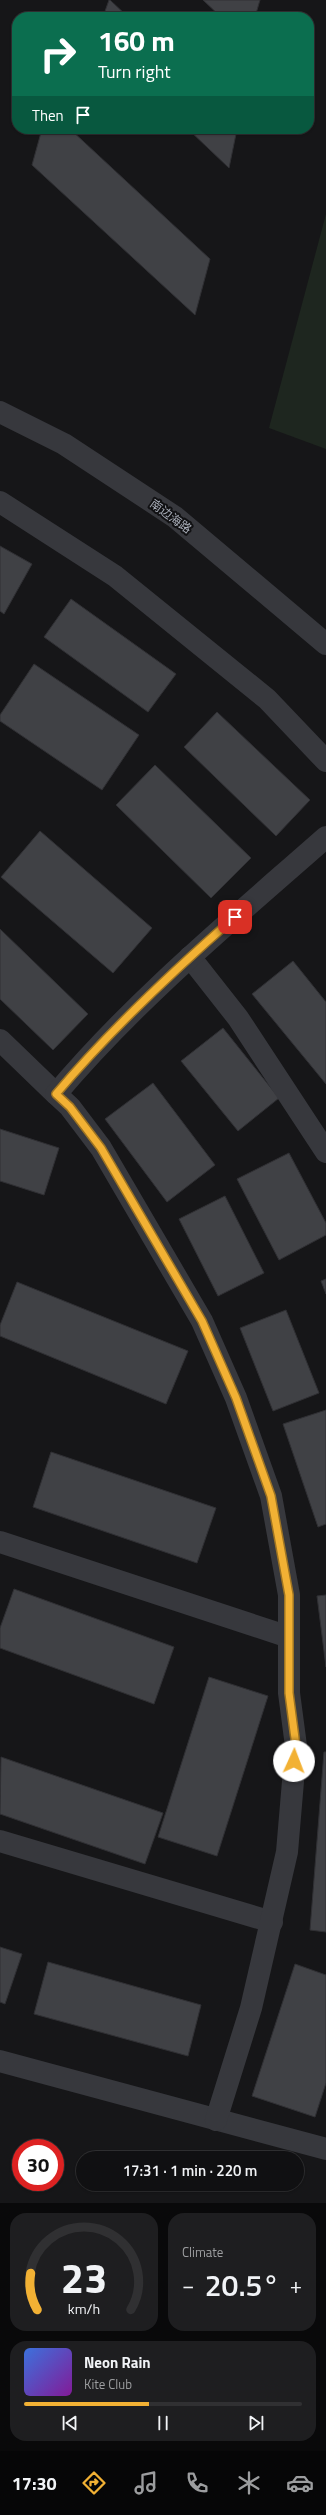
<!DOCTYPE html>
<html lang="en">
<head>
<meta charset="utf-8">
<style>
	body { margin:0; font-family:"Titillium Web","Noto Sans SC",sans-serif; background:#1e1e20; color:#f1f3f6; height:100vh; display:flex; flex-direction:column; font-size:15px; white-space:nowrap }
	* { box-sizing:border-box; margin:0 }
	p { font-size:13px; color:#9c9d9f }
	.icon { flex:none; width:22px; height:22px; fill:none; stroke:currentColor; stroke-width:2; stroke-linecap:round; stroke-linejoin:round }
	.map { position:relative; height:2203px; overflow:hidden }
	.panel { display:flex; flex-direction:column; gap:10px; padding:10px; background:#09090a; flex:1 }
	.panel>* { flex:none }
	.hud { position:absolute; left:12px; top:12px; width:302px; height:122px; border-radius:16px; box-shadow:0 1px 3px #0004,0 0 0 1px #303032; background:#0b6e4f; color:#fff; overflow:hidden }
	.speed { position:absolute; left:12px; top:2139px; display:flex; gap:8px; font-size:20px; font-weight:700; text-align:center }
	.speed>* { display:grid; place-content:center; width:52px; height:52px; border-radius:50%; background:#101012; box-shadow:0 1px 3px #0004,0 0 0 1px #303032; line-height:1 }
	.speed .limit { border:6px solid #d22; background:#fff; color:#111 }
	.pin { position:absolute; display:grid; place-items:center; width:34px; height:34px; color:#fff; margin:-17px; border-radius:8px; box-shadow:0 2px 6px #0006 }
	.me { position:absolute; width:44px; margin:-22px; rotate:2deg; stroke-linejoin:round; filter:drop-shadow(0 0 3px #0008) }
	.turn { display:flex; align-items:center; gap:14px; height:84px; padding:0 20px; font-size:18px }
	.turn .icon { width:52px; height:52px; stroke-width:2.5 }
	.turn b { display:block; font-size:28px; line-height:34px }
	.then { display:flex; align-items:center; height:38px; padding:0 20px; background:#0003; gap:8px; font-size:15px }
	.big { font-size:30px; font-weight:600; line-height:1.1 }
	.panel .widget { flex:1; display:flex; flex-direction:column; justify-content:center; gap:6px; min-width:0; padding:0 14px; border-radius:16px; background:#1e1e20 }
	.panel .dial { align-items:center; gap:0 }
	.dial svg { height:104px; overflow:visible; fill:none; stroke:#303032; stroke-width:7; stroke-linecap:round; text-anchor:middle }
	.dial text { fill:#f1f3f6; stroke:none }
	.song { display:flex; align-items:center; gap:12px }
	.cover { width:48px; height:48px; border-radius:6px; background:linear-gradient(135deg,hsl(220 70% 55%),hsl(290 70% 35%)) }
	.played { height:4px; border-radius:2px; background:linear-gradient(90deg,#f2b134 45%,#303032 45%) }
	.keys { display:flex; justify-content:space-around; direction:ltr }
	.heat { display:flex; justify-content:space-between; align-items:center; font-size:22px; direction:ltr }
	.panel .tiles { flex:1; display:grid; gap:10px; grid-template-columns:1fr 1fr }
	.widget:last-child { grid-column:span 2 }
	.trip { position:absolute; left:76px; top:2151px; width:228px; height:40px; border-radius:20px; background:#101012; box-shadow:0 1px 3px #0004,0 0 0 1px #303032; font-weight:600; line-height:40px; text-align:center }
	.tabs { display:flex; height:64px; justify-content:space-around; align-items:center; background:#060607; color:#9c9d9f }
	.tabs .icon { width:28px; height:28px }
	.tabs .on { color:#f2b134 }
	.tabs b { font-size:18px; color:#f1f3f6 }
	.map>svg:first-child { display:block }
	.green { fill:#1e261f }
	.building { fill:#404145; stroke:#303034 }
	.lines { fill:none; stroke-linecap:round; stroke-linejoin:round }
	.minor { stroke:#37383d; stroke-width:22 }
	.route-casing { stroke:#9d7322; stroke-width:10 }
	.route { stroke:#f2b134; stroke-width:7 }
	.labels { text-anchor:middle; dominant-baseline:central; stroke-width:4; stroke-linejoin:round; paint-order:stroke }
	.street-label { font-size:12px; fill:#a8adb8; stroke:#111113 }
</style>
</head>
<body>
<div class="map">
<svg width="326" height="2203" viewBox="0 0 326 2203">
	<rect width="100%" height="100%" fill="#161618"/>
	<!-- green -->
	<path class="green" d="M326,214V449L269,428Z"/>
	<!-- building -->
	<g class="building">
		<path d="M109,0H110L128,17H103Z"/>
		<path d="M203,0H260L255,17H221Z"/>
		<path d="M42,129H70L210,259L195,315L32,165Z"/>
		<path d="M188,129H237L229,168Z"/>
		<path d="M0,546L32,564L4,614L0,611Z"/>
		<path d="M71,599L176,674L148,712L44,637Z"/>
		<path d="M34,664L139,735L102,790L0,721V715Z"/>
		<path d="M217,712L310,800L276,836L184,747Z"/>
		<path d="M155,765L251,858L211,898L116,805Z"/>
		<path d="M40,831L152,928L113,973L1,877Z"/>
		<path d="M0,929L88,1014L53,1050L0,999Z"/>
		<path d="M293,961L326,1002V1084L252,994Z"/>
		<path d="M223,1028L279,1098L238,1131L181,1061Z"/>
		<path d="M153,1083L215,1165L167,1202L105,1119Z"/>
		<path d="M0,1129L59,1148L44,1195L0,1181Z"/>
		<path d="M289,1153L326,1223V1235L279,1260L237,1179Z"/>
		<path d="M225,1196L264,1273L218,1296L179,1219Z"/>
		<path d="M326,1279V1294L321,1281Z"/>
		<path d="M17,1282L188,1351L166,1404L0,1336V1325Z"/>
		<path d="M286,1310L319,1393L273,1411L240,1328Z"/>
		<path d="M326,1410V1524L318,1527L283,1424Z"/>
		<path d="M51,1452L216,1508L197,1563L33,1507Z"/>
		<path d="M14,1589L174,1647L154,1704L0,1648V1628Z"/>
		<path d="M326,1595V1667L317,1596Z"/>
		<path d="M209,1677L268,1696L217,1856L158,1837Z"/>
		<path d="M324,1752H326V1932L310,1930Z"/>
		<path d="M1,1757L163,1813L145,1864L0,1814Z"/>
		<path d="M0,1947L22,1954L5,2004L0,2002Z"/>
		<path d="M48,1962L201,2005L188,2056L34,2014Z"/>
		<path d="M295,1964L326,1975V2083L315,2117L252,2096Z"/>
	</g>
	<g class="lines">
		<!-- minor -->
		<g class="minor">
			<path d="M0,412L64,444L175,517L326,644"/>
			<path d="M0,502L115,576L267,699L326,761"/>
			<path d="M190,957L238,1018L326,1152"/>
			<path d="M0,1040L56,1094"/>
			<path d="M0,1542L289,1637"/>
			<path d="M0,1841L272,1922"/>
			<path d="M0,2061L326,2149"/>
			<path d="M216,2120L251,2008L287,1852L296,1746L289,1693V1595L271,1496L236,1398L202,1321L101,1148L70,1107L56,1094C136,999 233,919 326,837"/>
		</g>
	</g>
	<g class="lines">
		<defs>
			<path id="route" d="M235,917C172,972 110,1030 56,1094L70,1107L101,1148L202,1321L236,1398L271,1496L289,1595V1693L296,1746L294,1761"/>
		</defs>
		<!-- route casing -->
		<use href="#route" class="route-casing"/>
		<!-- route -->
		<use href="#route" class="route"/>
	</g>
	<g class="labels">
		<!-- street labels -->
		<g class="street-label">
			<text transform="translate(171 516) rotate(36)">南边海路</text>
		</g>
	</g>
</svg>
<div class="speed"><div class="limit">30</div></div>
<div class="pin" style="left:235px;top:917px;background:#d93025"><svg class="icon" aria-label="arrive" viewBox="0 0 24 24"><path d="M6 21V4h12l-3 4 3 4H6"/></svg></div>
<svg class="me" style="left:294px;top:1761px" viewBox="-20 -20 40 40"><circle r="19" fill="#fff"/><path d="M0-13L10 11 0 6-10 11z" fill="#f2b134"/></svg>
<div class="trip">17:31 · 1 min · 220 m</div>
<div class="hud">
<div class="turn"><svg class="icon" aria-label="right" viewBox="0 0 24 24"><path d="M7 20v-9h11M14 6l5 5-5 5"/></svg><div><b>160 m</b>Turn right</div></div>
<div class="then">Then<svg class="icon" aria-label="arrive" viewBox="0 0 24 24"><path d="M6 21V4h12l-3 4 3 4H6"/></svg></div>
</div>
</div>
<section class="panel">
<div class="tiles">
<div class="widget dial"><svg viewBox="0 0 100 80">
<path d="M14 69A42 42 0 1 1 86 69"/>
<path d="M14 69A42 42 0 0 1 9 41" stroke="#f2b134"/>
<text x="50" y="56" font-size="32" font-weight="700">23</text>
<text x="50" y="72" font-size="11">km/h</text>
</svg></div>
<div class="widget"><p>Climate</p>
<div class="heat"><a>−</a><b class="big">20.5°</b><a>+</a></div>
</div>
<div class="widget">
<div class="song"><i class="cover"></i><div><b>Neon Rain</b><p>Kite Club</p></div></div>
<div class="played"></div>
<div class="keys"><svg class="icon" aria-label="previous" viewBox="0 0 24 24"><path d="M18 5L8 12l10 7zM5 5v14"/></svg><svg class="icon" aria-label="pause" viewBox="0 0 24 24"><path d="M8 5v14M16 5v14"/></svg><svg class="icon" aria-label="next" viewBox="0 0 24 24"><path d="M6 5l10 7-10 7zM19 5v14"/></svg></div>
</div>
</div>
</section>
<nav class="tabs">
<b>17:30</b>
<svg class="icon on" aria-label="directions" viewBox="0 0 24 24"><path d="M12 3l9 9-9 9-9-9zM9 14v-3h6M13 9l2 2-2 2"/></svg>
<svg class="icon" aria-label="music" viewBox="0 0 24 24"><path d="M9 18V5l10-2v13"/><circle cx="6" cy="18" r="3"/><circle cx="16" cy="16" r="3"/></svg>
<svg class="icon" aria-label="phone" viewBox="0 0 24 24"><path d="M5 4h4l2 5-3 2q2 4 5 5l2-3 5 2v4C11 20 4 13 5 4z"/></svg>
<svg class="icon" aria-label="climate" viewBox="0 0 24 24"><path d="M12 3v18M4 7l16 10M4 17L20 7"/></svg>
<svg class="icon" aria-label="car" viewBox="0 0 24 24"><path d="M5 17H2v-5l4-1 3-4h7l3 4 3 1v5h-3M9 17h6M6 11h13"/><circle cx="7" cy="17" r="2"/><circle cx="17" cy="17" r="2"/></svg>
</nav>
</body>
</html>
